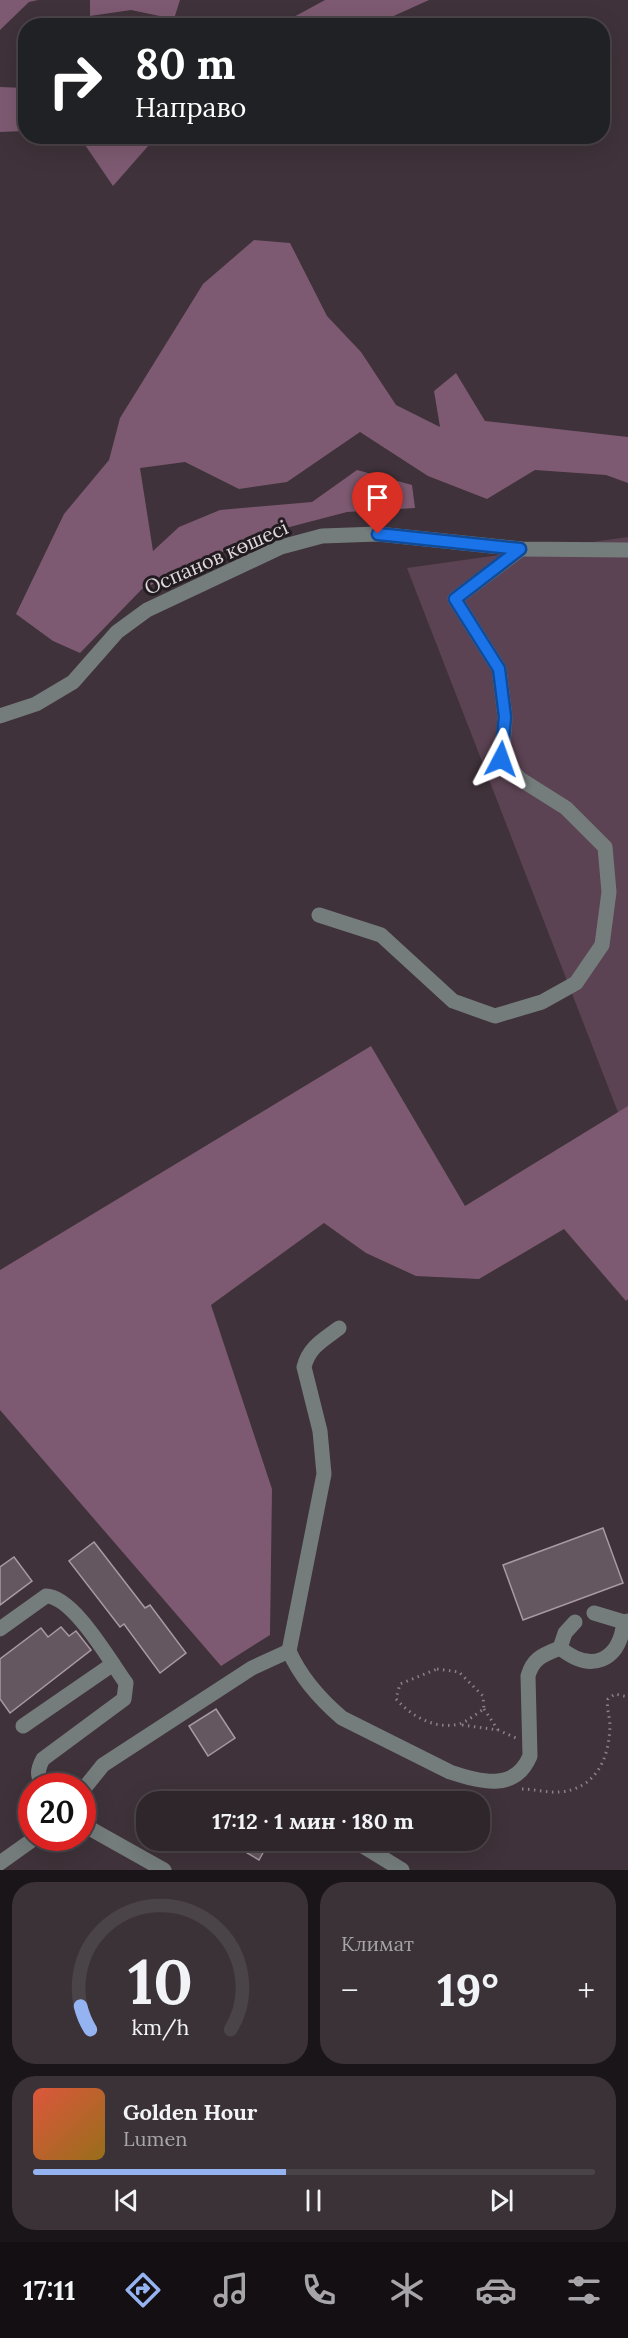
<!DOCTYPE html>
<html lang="ru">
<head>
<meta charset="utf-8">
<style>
	body { margin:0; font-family:Lora,serif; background:#3b3238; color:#f1f3f6; height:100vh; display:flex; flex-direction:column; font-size:22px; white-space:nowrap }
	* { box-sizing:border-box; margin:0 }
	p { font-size:20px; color:#a7a5a9 }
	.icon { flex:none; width:33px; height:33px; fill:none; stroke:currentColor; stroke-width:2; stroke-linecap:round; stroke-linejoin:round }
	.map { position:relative; height:1870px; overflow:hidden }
	.side { display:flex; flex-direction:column; gap:12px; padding:12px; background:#1a1518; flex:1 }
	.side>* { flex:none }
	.hud { position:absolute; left:18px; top:18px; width:592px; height:126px; border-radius:24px; box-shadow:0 6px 24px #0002,0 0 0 2px #4a4348; background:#202124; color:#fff; overflow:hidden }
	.speed { position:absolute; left:18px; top:1773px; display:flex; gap:12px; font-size:30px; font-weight:700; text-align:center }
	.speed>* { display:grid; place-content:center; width:78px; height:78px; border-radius:50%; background:#2f262c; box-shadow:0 6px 24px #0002,0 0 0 2px #4a4348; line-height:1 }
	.speed .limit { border:9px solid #d22; background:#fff; color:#111 }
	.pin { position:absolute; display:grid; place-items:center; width:51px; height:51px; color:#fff; margin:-62px -26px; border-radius:50% 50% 50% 0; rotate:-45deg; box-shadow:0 0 6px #0007 }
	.pin .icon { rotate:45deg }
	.me { position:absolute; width:66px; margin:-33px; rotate:4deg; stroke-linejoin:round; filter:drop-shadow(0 0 4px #0008) }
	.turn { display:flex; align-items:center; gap:21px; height:126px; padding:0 18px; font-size:27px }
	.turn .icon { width:78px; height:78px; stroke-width:2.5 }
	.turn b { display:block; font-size:42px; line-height:51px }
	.big { font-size:45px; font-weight:700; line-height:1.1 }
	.side .tile { flex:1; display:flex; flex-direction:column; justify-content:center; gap:9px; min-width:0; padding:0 21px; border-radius:24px; background:#3b3238 }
	.side .dial { align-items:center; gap:0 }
	.dial svg { height:156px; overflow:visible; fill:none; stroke:#4a4348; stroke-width:7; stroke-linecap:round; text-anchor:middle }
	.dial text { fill:#f1f3f6; stroke:none }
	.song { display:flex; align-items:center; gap:18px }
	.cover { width:72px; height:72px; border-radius:9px; background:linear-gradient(135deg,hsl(10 70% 55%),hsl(40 70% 35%)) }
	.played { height:6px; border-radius:3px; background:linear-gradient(90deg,#95b2f1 45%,#4a4348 45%) }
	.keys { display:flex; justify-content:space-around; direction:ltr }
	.heat { display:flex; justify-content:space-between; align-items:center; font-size:33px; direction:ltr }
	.side .tiles { flex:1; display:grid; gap:12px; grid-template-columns:1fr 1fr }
	.tile:last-child { grid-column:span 2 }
	.trip { position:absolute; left:136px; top:1791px; width:354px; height:60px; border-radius:24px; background:#2f262c; box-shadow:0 6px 24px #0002,0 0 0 2px #4a4348; font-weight:700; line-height:60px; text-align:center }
	.dock { display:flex; height:96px; justify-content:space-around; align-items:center; background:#130f12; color:#a7a5a9 }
	.dock .icon { width:42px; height:42px }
	.dock .current { color:#95b2f1 }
	.dock b { font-size:27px; color:#f1f3f6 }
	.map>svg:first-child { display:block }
	.green { fill:#5c4353 }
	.forest { fill:#7d5a71 }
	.building { fill:#655760; stroke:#a899a3; stroke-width:1.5 }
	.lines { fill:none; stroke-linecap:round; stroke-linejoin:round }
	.path { stroke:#8b8187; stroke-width:3; stroke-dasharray:1.5 4.5; stroke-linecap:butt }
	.minor { stroke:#757d7c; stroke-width:15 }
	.route-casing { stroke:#114b97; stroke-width:15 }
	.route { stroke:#1a73e8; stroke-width:10 }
	.labels { text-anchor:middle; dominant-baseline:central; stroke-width:6; stroke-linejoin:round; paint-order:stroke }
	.street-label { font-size:20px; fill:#dfd7dc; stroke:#221c20 }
</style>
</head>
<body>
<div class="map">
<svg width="628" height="1870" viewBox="0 0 628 1870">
	<rect width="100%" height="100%" fill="#3f323a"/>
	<!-- green -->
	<path class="green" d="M628,537V1138L407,568Z"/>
	<!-- forest -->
	<g class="forest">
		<path d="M0,0H38L29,2L0,30Z"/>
		<path d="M90,0H180L174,19L131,10L90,16Z"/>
		<path d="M325,0H429L376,24L279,25Z"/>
		<path d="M0,87L25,88V131L0,132Z"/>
		<path d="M65,137L156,136V137L113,186L81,139Z"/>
		<path d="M254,240L290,243L327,316L361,352L396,405L440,427L434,391L456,373L485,421L628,437V483L606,475L535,470L487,499L428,476L360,432L287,482L239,489L185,462L140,468L153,551L179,527L220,510L312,502L357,470L412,485L415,508L347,512L259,535L142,589L80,653L53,641L16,614L64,514L109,460L120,418L203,284Z"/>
		<path d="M371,1046L465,1206L628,1106V1299L626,1301L564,1229L479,1279L416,1276L366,1253L324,1223L211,1305L272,1489L270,1635L221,1666L0,1410V1270Z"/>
	</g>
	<!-- building -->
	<g class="building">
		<path d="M603,1528L623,1583L523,1620L503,1565Z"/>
		<path d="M94,1542L145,1608L150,1605L186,1653L160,1673L124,1624L120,1627L69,1561Z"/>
		<path d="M14,1557L32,1581L0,1605V1567Z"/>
		<path d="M61,1627L69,1636L76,1631L91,1650L10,1713L0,1699V1659L41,1628L48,1637Z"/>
		<path d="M216,1709L235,1738L208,1756L189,1726Z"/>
		<path d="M225,1840H270L259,1860Z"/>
	</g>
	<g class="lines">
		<!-- path -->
		<g class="path">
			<path d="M437,1669L459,1672L483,1696L484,1709C477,1713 467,1722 459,1724C435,1730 411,1716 396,1699L400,1684Z"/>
			<path d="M484,1709L498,1730"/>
			<path d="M462,1725L498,1730L516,1738"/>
			<path d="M522,1789C534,1789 548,1793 559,1792C596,1789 609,1759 610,1726C610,1717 606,1708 608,1699L615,1694L628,1697"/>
		</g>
		<!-- minor -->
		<g class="minor">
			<path d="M0,716L36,704L73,682L117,632L147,610L281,547L322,536L378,534L521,549L628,550"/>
			<path d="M319,915L381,935L453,1001L495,1016L542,1002L576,983L602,945L609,892L605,847L566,808L520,779L502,759L505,717L499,669L455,599L521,549"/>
			<path d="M339,1328C323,1340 309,1347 304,1367L320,1431L324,1474L289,1651C300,1676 321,1700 342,1718L450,1772C480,1782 515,1792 530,1756L528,1676C533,1658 543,1655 560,1648"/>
			<path d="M594,1613L624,1622L628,1621"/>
			<path d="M0,1629L46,1596C73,1596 110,1661 126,1683L124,1699L43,1759C37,1770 37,1776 43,1786"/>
			<path d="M560,1648C591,1673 619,1662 624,1622"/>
			<path d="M560,1648L565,1633L575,1622"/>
			<path d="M23,1726L113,1664"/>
			<path d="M82,1791L103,1765L252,1668L289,1651"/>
			<path d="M82,1824L164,1870"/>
			<path d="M363,1846L402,1870"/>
			<path d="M0,1863L35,1838"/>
		</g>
	</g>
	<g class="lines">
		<defs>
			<path id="route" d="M378,534L520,549L455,599L499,669L505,717L501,759"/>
		</defs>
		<!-- route casing -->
		<use href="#route" class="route-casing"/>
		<!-- route -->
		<use href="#route" class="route"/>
	</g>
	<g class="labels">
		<!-- street labels -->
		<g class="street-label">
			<text transform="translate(216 557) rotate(-24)">Оспанов көшесі</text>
		</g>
	</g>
</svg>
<div class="speed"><div class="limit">20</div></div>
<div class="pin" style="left:378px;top:534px;background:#d93025"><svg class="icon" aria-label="arrive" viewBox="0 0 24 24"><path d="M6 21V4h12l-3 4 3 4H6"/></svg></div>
<svg class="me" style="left:501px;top:759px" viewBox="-20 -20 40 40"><path d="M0-17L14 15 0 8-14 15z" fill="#1a73e8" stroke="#fff" stroke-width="4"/></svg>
<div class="trip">17:12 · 1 мин · 180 m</div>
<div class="hud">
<div class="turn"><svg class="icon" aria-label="right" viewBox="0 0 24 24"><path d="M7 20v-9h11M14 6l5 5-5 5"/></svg><div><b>80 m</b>Направо</div></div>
</div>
</div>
<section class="side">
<div class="tiles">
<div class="tile dial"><svg viewBox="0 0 100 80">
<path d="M14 69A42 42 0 1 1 86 69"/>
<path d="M14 69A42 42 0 0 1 9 57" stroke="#95b2f1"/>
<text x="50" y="56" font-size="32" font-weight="700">10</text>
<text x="50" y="72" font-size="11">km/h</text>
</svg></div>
<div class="tile"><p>Климат</p>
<div class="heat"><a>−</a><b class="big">19°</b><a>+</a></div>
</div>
<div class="tile">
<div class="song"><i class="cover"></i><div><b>Golden Hour</b><p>Lumen</p></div></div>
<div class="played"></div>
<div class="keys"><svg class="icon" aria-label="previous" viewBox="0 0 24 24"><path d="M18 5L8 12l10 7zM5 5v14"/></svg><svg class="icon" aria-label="pause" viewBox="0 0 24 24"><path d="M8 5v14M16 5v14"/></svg><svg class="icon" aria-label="next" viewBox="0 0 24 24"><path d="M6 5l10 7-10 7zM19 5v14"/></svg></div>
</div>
</div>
</section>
<nav class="dock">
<b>17:11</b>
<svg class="icon current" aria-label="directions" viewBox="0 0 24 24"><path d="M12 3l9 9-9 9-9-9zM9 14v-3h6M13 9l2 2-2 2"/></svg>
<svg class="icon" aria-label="music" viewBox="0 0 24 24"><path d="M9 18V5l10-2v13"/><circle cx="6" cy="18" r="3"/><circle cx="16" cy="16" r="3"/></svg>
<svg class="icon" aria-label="phone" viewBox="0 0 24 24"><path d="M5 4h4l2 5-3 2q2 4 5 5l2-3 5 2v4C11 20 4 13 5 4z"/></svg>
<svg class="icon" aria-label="climate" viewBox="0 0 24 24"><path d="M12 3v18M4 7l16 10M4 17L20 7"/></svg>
<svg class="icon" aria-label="car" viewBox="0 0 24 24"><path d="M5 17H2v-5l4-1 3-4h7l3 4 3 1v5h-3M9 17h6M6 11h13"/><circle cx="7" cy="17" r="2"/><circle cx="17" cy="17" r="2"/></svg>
<svg class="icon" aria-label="filters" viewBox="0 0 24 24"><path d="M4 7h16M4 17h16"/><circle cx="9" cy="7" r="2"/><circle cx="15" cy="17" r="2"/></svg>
</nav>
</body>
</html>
